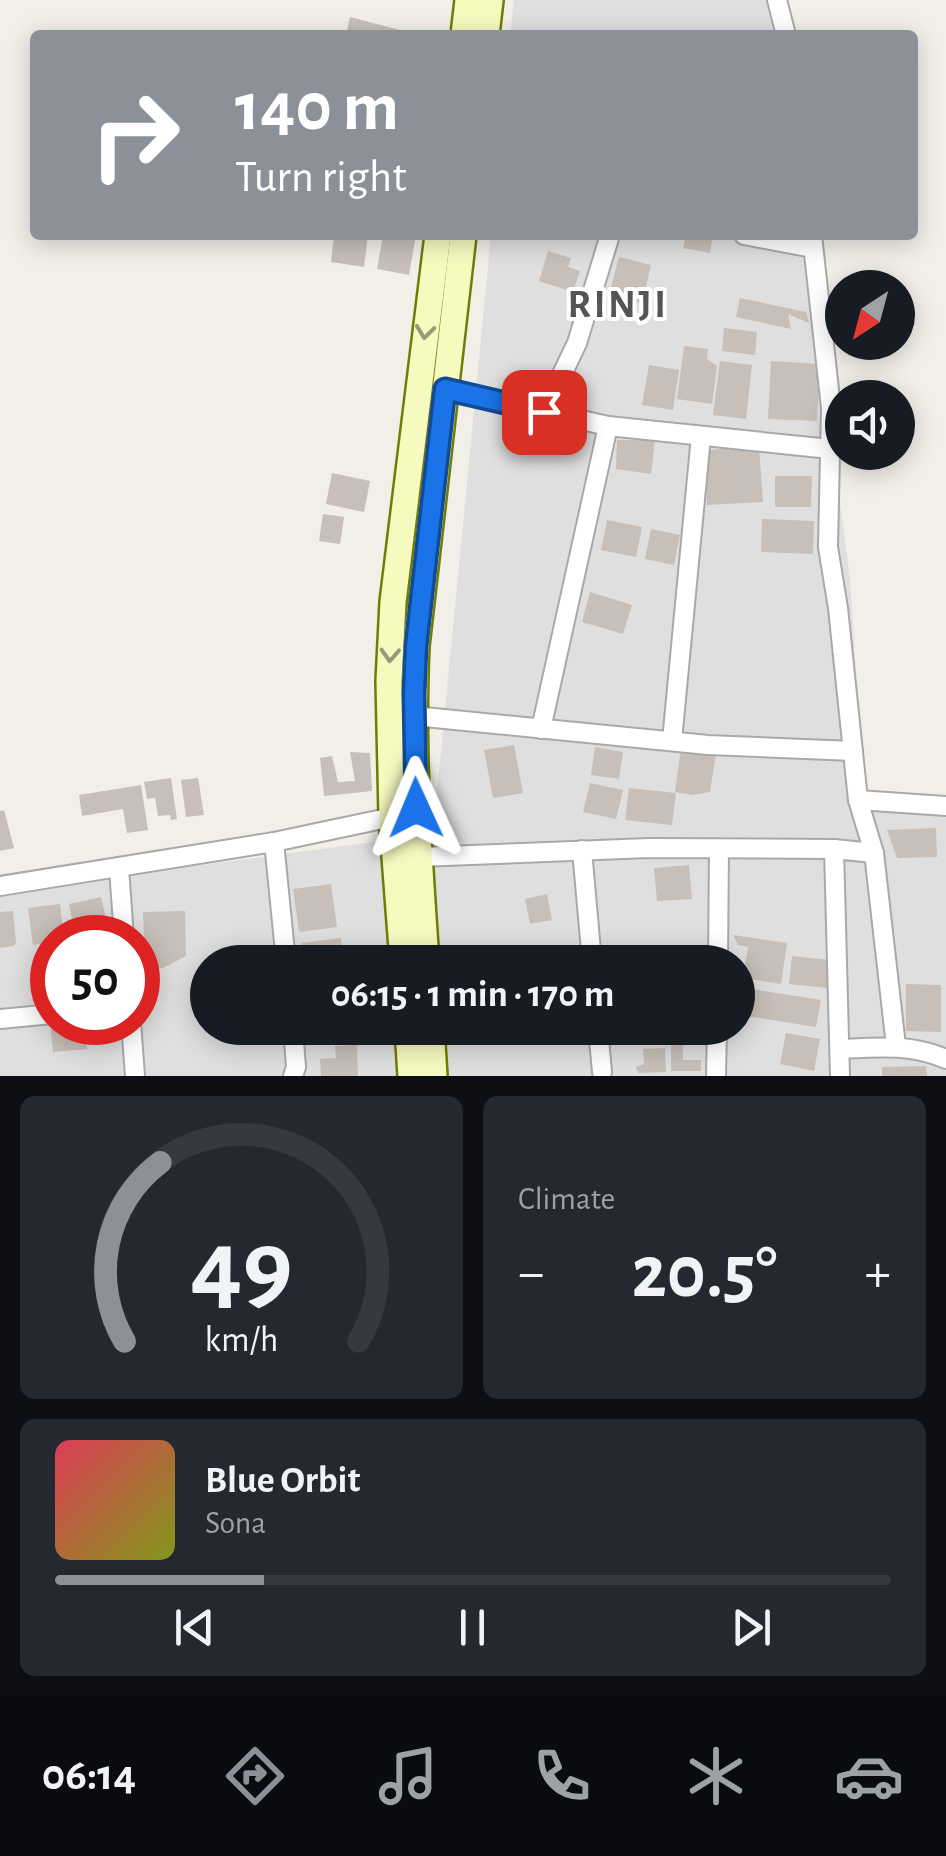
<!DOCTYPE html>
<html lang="en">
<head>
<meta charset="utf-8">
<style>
	body { margin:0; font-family:"Alegreya Sans",sans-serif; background:#242831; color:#f1f3f6; height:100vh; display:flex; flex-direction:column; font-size:38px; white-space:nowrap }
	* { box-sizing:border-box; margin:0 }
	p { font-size:32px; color:#9ea1a6 }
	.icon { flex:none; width:55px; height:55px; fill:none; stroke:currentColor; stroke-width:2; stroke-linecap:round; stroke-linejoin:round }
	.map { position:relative; height:1076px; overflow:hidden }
	.side { display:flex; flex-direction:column; gap:20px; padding:20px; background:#0d0f14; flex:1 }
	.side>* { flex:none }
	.hud { position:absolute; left:30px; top:30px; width:888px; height:210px; border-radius:10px; box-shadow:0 5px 25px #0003; background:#8c9099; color:#fff; overflow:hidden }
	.needle { width:65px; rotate:216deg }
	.controls { position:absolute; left:825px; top:270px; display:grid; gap:20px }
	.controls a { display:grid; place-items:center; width:90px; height:90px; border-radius:50%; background:#171b24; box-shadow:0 5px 25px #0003; font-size:50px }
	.speed { position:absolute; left:30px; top:915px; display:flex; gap:20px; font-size:50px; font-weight:700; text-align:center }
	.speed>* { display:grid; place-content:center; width:130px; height:130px; border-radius:50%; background:#171b24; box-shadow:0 5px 25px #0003; line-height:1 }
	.speed .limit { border:15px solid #d22; background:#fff; color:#111 }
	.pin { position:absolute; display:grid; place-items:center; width:85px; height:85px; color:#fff; margin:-42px; border-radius:20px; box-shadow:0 5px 15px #0006 }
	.me { position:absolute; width:110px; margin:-55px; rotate:359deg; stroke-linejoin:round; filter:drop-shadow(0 0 8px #0008) }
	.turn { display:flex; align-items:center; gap:35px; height:210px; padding:0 40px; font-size:45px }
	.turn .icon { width:130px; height:130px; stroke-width:2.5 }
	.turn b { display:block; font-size:70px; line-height:85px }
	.big { font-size:75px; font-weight:700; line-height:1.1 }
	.side .widget { flex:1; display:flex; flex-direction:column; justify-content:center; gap:15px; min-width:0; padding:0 35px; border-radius:15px; background:#242831 }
	.side .dial { align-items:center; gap:0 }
	.dial svg { height:260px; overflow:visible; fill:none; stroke:#363941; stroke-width:7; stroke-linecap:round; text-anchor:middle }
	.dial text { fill:#f1f3f6; stroke:none }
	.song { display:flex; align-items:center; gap:30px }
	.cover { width:120px; height:120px; border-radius:15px; background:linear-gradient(135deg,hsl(350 70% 55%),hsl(70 70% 35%)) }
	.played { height:10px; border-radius:5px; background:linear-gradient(90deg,#8c9099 25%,#363941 25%) }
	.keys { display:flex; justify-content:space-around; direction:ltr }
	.heat { display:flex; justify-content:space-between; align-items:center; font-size:55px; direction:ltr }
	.side .tiles { flex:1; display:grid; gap:20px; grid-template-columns:1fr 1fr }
	.widget:last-child { grid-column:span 2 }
	.trip { position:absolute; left:190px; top:945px; width:565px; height:100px; border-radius:50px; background:#171b24; box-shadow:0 5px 25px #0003; font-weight:700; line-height:100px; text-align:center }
	.menu { display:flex; height:160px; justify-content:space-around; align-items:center; background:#090b0e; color:#9ea1a6 }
	.menu .icon { width:70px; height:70px }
	.menu .selected { color:#8c9099 }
	.menu b { font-size:45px; color:#f1f3f6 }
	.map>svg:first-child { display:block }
	.residential { fill:#e0dfdf; fill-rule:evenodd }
	.building { fill:#c7bfb8 }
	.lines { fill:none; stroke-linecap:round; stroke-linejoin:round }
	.street-casing { stroke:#a9a9a9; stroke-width:22 }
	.secondary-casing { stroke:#707d05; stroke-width:30 }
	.street { stroke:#fff; stroke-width:18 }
	.secondary { stroke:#f7fabf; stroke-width:25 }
	.oneway { stroke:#979978 }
	.route-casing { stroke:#114b97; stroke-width:25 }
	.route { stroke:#1a73e8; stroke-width:18 }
	.labels { text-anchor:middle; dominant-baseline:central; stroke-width:8; stroke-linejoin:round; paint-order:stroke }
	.district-label { font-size:40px; font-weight:bold; letter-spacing:2.5px; fill:#555; stroke:#fff }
</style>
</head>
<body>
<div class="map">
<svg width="946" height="1076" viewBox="0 0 946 1076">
	<rect width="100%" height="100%" fill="#f2efe9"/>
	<!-- residential -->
	<g class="residential">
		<path d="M514,0H785L788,35H510Z"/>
		<path d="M491,235H808L822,370L850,578L863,793L946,802V1076H0V892L433,834ZM52,938H138V1022H52ZM208,962H738V1028H208Z"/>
	</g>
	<!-- building -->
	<g class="building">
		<path d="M350,17L415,34V35H346Z"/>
		<path d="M334,235H368L364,267L331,262Z"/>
		<path d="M383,235H416L409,275L377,269Z"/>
		<path d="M686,235H713L710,253L683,248Z"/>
		<path d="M548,251L571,258L568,267L580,271L573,292L539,281Z"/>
		<path d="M619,257L651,265L645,290L653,292L650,306L609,295Z"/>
		<path d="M740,298L806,312L809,323L788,314L791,329L736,317Z"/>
		<path d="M724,328L757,332L755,355L722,351Z"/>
		<path d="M684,346L708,349L707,359L717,366L712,404L677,399Z"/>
		<path d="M720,361L752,365L746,419L713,415Z"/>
		<path d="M771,361L820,364L817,421L768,419Z"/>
		<path d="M649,365L679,370L673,410L642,405Z"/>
		<path d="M617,440H655L651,474L616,469Z"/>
		<path d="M759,447L763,502L707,505L704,450Z"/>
		<path d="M332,473L370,481L364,512L326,504Z"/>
		<path d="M775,476H812L811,507H775Z"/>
		<path d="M323,514L344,517L340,544L319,541Z"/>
		<path d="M762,519L814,521L813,554L761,552Z"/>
		<path d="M607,520L642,527L636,557L601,550Z"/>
		<path d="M651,529L680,535L674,565L645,559Z"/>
		<path d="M590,592L632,605L623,634L582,622Z"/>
		<path d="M514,745L523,793L493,798L484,750Z"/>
		<path d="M595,747L623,752L619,779L591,775Z"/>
		<path d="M681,748L716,753L710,792L693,795L675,792Z"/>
		<path d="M350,752L370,753L372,791L324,796L320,758L332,756L338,782L355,781Z"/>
		<path d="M171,778L177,819L171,820L170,815L158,816L155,798L147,799L144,782Z"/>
		<path d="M198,778L204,815L186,817L181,780Z"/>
		<path d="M590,783L623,790L616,819L583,812Z"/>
		<path d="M141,785L148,830L127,833L123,809L82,816L79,795Z"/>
		<path d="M629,788L676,793L672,825L625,820Z"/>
		<path d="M4,810L14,848L0,851V811Z"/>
		<path d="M936,828L937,857L897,858L887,830Z"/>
		<path d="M689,865L692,899L657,901L654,868Z"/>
		<path d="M331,884L337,927L299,932L293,889Z"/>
		<path d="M547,894L552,920L530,924L525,899Z"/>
		<path d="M101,897L109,932L76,938L69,904Z"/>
		<path d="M60,904L64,938H52V942L33,945L28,908Z"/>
		<path d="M13,911L16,943L14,946L0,948V912Z"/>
		<path d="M185,911L186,956L163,968L145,969L143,912Z"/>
		<path d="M733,935L787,943L781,984L743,978L748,947L738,945Z"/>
		<path d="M341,938L344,962H303L301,943Z"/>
		<path d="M693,949L695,962H662L661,954Z"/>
		<path d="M560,955L562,962H531V961Z"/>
		<path d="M275,956V962H247V957Z"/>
		<path d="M792,956L830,960L827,988L789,984Z"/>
		<path d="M906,984L941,985V1032L906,1031Z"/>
		<path d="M751,989L821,1000L816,1027L747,1016Z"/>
		<path d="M50,1022H84L87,1049L53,1052Z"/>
		<path d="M786,1033L820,1039L814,1071L780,1064Z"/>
		<path d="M671,1040H683V1060H701V1071H671Z"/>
		<path d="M357,1045L358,1076H321L320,1059L336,1058L335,1046Z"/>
		<path d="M665,1048L666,1072L638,1073L636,1067L644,1064L643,1049Z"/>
		<path d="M926,1066L927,1076H882V1067Z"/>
	</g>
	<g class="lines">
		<defs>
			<g id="street">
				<path d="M777,0L786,35"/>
				<path d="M744,235L813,248"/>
				<path d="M812,235L831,408L828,547L838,608L858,800L874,853L896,1046"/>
				<path d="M445,389L608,426L830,449"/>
				<path d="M544,412L577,343L610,235"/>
				<path d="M414,716L708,745L853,751"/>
				<path d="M541,729L608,426"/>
				<path d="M672,741L701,436"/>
				<path d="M858,800L946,806"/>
				<path d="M274,842L286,962"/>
				<path d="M834,849L840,1076"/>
				<path d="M582,850L592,962"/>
				<path d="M419,857L649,848L834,849L874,853"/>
				<path d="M119,868L124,938"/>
				<path d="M0,886L274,842L392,817"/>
				<path d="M718,962L719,849"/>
				<path d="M0,1019L52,1014"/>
				<path d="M131,1022L135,1076"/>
				<path d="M293,1028L296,1067L293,1076"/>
				<path d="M598,1028L602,1072"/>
				<path d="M841,1049C878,1047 912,1044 946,1059"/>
				<path d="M716,1076L717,1028"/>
			</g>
			<g id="secondary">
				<path d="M464,35L468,0"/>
				<path d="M486,35L490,0"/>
				<path d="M403,962L392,817L389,681L393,602L438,235"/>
				<path d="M426,962C419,857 411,752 416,646L463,235"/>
				<path d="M408,1028L411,1076"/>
				<path d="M431,1028L434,1076"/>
			</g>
		</defs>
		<!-- street casing -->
		<use href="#street" class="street-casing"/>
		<!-- secondary casing -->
		<use href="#secondary" class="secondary-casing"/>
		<!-- street -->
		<use href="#street" class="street"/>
		<!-- secondary -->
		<use href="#secondary" class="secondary"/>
	</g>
	<!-- one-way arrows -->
	<defs><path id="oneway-chevron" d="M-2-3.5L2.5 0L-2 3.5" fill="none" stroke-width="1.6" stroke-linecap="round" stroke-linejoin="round" transform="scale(2.5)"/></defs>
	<g class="oneway">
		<use href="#oneway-chevron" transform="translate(425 332) rotate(97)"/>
		<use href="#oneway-chevron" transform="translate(390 655) rotate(93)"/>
	</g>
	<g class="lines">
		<defs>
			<path id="route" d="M416,808L414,694L416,646L445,389L544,412"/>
		</defs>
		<!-- route casing -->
		<use href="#route" class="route-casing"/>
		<!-- route -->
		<use href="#route" class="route"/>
	</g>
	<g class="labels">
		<!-- district labels -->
		<g class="district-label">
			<text x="618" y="305">RINJI</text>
		</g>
	</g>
</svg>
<div class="controls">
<a><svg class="needle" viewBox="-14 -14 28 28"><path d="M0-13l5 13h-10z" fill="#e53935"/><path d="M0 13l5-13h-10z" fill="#9ea1a6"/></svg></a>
<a><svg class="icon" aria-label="sound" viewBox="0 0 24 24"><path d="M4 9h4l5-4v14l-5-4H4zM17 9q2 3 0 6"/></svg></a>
</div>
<div class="speed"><div class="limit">50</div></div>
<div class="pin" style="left:544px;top:412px;background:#d93025"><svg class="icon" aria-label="arrive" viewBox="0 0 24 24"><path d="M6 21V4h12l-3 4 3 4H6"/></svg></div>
<svg class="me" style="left:416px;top:808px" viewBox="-20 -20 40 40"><path d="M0-17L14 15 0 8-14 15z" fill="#1a73e8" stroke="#fff" stroke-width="4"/></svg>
<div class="trip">06:15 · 1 min · 170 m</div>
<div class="hud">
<div class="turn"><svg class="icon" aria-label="right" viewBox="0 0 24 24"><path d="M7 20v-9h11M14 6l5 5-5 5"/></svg><div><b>140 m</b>Turn right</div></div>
</div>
</div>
<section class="side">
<div class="tiles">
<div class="widget dial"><svg viewBox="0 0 100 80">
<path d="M14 69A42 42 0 1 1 86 69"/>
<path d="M14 69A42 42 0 0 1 25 14" stroke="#8c9099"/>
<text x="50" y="56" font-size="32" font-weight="700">49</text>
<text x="50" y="72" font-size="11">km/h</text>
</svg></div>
<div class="widget"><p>Climate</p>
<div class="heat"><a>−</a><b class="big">20.5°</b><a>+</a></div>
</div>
<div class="widget">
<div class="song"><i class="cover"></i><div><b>Blue Orbit</b><p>Sona</p></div></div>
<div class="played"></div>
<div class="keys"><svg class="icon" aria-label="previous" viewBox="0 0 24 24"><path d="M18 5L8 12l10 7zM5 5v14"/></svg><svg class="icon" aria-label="pause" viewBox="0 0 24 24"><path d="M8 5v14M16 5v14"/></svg><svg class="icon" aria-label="next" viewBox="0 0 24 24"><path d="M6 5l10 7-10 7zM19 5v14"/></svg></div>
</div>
</div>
</section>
<nav class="menu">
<b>06:14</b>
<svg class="icon selected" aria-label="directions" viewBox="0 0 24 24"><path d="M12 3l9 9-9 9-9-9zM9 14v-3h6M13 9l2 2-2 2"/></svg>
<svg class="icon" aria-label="music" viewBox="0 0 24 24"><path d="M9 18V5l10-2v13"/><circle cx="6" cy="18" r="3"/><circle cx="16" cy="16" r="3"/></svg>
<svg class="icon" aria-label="phone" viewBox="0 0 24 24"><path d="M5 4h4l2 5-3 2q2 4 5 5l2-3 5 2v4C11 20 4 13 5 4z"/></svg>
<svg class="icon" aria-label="climate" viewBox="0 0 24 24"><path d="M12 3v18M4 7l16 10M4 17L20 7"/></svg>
<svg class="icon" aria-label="car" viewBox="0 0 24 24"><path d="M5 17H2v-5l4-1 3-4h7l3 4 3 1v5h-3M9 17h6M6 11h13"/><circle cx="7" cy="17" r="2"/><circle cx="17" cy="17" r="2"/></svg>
</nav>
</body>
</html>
